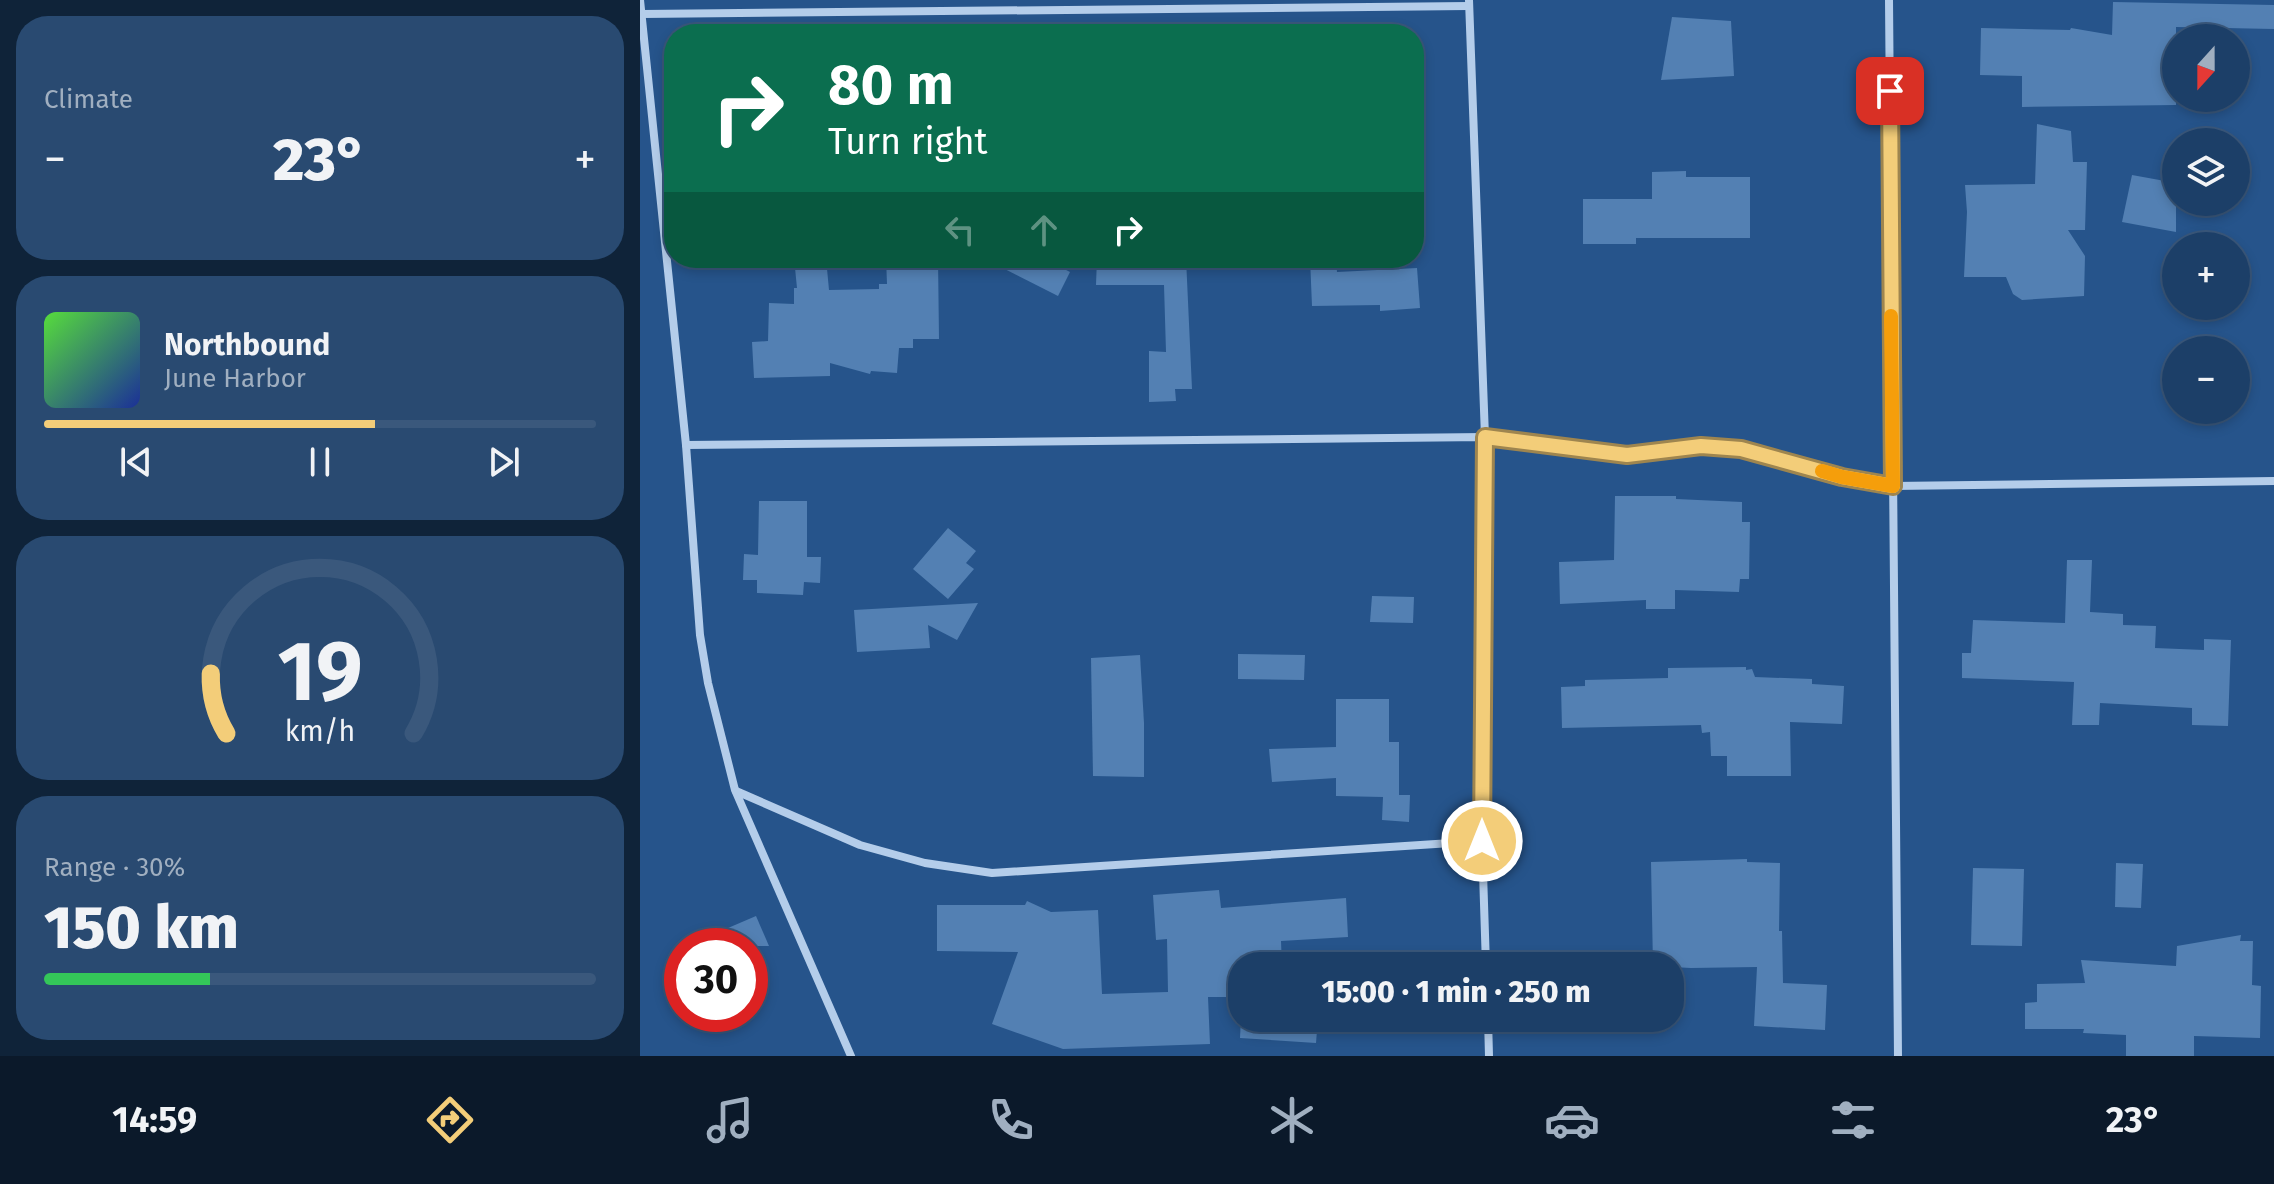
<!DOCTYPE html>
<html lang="en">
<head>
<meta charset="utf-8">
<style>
	body { margin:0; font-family:"Fira Sans",sans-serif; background:#294a71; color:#f1f3f6; height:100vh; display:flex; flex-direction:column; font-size:30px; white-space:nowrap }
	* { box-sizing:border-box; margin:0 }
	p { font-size:26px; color:#a0afc0 }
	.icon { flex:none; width:44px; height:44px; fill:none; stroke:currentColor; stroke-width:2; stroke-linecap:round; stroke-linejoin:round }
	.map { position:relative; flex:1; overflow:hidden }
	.drawer { display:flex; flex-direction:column; gap:16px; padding:16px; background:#0f2339; width:640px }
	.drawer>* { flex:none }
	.top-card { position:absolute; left:24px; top:24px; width:760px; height:244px; border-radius:32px; box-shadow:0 4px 12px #0003,0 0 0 2px #3a587c; background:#0b6e4f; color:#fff; overflow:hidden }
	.needle { width:52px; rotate:201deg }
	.buttons { position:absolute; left:1522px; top:24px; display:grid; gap:16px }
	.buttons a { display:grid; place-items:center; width:88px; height:88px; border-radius:50%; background:#1c3f68; box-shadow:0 4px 12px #0003,0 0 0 2px #3a587c; font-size:40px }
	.speed { position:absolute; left:24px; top:928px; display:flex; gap:16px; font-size:40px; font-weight:700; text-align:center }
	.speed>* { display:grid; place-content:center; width:104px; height:104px; border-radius:50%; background:#1c3f68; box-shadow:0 4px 12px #0003,0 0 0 2px #3a587c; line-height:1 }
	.speed .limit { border:12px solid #d22; background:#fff; color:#111 }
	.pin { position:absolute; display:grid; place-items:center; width:68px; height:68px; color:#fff; margin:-34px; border-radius:16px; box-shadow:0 4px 12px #0006 }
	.me { position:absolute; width:88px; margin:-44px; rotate:0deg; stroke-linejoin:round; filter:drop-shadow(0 0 6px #0008) }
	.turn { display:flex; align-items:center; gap:28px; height:168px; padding:0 32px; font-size:36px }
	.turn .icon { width:104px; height:104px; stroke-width:2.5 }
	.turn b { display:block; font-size:56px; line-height:68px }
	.lanes { display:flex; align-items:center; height:76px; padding:0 32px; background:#0003; justify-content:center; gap:40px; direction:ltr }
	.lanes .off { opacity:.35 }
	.big { font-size:60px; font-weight:800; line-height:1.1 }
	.drawer .card { flex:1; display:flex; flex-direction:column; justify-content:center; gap:12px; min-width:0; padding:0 28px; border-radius:32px; background:#294a71 }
	.drawer .dial { align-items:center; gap:0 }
	.dial svg { height:208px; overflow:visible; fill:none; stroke:#3a587c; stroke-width:7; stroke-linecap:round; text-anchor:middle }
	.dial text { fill:#f1f3f6; stroke:none }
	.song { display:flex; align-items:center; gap:24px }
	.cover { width:96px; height:96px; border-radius:12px; background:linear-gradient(135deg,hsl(110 70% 55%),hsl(230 70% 35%)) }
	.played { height:8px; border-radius:4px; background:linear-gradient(90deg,#f3cd79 60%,#3a587c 60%) }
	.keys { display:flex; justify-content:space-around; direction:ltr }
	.heat { display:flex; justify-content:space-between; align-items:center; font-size:44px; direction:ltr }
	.charge { height:12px; border-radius:6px; background:linear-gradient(90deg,#34c759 30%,#3a587c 0) }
	.trip { position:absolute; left:588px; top:952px; width:456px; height:80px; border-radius:32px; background:#1c3f68; box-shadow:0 4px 12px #0003,0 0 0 2px #3a587c; font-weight:800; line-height:80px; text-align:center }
	.menu { display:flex; height:128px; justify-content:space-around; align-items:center; background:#0b192a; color:#a0afc0 }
	.menu .icon { width:56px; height:56px }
	.menu .active { color:#f3cd79 }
	.menu b { font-size:36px; color:#f1f3f6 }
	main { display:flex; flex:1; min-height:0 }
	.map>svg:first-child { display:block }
	.building { fill:#5380b3 }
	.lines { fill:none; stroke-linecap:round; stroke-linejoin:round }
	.street { stroke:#b4cdea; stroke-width:8 }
	.route-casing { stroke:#9e854f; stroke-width:20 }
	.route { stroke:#f3cd79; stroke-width:14 }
	.slow { stroke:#f59e0b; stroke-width:14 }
</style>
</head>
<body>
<main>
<section class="drawer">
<div class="card"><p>Climate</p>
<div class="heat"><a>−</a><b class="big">23°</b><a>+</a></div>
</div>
<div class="card">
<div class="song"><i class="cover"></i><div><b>Northbound</b><p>June Harbor</p></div></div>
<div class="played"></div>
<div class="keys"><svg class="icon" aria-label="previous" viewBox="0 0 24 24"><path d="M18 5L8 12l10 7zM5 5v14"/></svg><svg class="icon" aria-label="pause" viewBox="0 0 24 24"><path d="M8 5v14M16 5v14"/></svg><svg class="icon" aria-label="next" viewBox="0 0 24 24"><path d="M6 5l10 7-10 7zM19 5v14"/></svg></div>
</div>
<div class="card dial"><svg viewBox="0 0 100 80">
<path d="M14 69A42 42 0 1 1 86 69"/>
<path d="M14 69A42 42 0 0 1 8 46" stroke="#f3cd79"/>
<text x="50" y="56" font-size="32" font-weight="700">19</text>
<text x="50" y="72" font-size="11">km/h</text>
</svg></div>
<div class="card"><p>Range · 30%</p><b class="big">150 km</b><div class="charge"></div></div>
</section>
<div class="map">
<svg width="1634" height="1056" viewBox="0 0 1634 1056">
	<rect width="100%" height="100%" fill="#26548b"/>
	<!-- building -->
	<g class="building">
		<path d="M1473,2L1634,5V29L1536,27V105L1382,107V76L1340,75L1341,28L1430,30L1431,28L1472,35Z"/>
		<path d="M1032,17L1091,21L1094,76L1021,80Z"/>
		<path d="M1397,124L1431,131L1433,162H1447L1445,230H1428L1445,256L1444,296L1382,300L1373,294L1366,277H1324L1327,212L1325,185L1395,184Z"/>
		<path d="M1046,171V177H1110V238H996V244H943V199H1012V172Z"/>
		<path d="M1492,175L1536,183V232L1482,222Z"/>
		<path d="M154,258H186L189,290L239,289V284H247L246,258H298L299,339H273V348H259L257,373L231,371L230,374L190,363V376L114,378L112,342L128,341L129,303L154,304V288H157Z"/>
		<path d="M343,258H403L430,272L418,296Z"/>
		<path d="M457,258H546L552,389H535L536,401L509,402V351L526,352L524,285H529H456Z"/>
		<path d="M670,258H696L697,272L777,268L780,308L740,311V305L672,306Z"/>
		<path d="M975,496H1036V499L1102,502V522H1110L1109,579H1100L1099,592L1035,590V609H1006V600L920,604L919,562L974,560Z"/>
		<path d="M119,501H167V557H181L180,583L164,582L163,595L117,593V580H103L104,554L118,555Z"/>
		<path d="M308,528L336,551L326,563L334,569L308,599L273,569Z"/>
		<path d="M1427,560H1452L1450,612L1483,614V625L1516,626L1515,648L1564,650V639L1591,640L1588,726L1552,725V708L1460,703L1459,725H1432L1434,682L1322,678V653H1331L1333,620L1425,623Z"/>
		<path d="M732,596L774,597L773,623L730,622Z"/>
		<path d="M338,603L317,640L288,625L290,648L217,652L214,610Z"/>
		<path d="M598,654L665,655L664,680L598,679Z"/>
		<path d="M500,655L504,723V777L453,776L451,658Z"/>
		<path d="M1106,667V670L1112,669L1115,677L1172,679V684L1204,686L1202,724L1150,722L1151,776H1087V756H1071L1070,732L1062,733L1061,725L922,728L921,687L945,686V680L1028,678V668Z"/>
		<path d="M696,699H749V742H759V795H770L769,822L742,820L743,797L696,796V778L632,782L629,749L696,747Z"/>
		<path d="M1107,859V862L1140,863L1139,931H1142L1143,983L1187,985L1185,1030L1114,1026L1117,967L1051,968L1013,966L1011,862Z"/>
		<path d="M1476,863L1503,864L1501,908L1475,907Z"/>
		<path d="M1333,868L1384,869L1382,946L1331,945Z"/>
		<path d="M579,890L581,908L706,898L708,937L641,941L642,966H602V997H568L570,1044L423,1049L352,1024L378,952L297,951V905H385L387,901L411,912L458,910L462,994L528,992L527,939L516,940L513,895Z"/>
		<path d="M116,916L129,946H46Z"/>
		<path d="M1601,935L1600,941H1613L1612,985L1621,986L1620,1038L1554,1036V1056H1486V1035L1443,1033L1444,1029H1385V1003L1397,1002V984L1445,983L1441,960L1536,966L1537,946Z"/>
		<path d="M601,1018H678L676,1043L600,1038Z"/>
	</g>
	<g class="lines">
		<!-- street -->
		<g class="street">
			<path d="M0,0L46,445L60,635L68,683L95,790L211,1056"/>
			<path d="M829,0L845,437L842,841L846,966"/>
			<path d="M1249,0L1258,1056"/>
			<path d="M2,14L829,6"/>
			<path d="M46,445L845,437L987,455L1061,446L1101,449L1202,477L1253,486L1634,481"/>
			<path d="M96,791L220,845L285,863L352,873L842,841"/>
			<path d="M848,1018L849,1056"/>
		</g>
	</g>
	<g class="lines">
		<defs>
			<path id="route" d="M842,841L845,437L987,455L1061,446L1101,449L1202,477L1253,486L1250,91"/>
		</defs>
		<!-- route casing -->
		<use href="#route" class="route-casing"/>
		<!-- route -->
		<use href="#route" class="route"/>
		<!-- slow -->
		<path class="slow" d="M1182,471L1202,477L1253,486L1251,316"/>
	</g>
</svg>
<div class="buttons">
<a><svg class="needle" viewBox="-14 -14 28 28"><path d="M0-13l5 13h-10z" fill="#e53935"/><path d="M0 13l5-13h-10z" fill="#a0afc0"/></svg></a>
<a><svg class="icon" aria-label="layers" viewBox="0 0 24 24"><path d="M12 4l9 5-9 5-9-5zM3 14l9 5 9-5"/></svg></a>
<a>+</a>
<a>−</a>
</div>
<div class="speed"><div class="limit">30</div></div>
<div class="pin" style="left:1250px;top:91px;background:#d93025"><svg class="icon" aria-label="arrive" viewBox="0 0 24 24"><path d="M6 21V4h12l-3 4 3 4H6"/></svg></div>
<svg class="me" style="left:842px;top:841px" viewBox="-20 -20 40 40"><circle r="17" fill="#f3cd79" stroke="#fff" stroke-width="3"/><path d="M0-11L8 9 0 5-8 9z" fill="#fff"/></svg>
<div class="trip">15:00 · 1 min · 250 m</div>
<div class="top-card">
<div class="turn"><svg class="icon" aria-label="right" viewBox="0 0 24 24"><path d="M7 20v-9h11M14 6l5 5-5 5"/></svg><div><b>80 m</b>Turn right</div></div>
<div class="lanes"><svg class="icon off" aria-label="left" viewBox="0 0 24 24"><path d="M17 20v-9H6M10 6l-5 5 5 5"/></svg><svg class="icon off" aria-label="ahead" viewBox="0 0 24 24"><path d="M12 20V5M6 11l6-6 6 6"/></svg><svg class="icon" aria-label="right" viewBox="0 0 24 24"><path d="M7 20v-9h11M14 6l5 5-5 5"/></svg></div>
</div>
</div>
</main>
<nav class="menu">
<b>14:59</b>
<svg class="icon active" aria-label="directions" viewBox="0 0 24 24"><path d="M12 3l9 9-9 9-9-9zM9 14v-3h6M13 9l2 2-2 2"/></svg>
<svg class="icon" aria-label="music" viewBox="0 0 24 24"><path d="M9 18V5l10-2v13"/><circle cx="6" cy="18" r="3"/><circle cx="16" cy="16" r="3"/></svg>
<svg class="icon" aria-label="phone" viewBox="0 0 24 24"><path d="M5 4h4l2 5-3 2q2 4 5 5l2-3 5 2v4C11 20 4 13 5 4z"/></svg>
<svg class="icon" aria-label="climate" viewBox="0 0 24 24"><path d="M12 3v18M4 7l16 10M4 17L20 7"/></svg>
<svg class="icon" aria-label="car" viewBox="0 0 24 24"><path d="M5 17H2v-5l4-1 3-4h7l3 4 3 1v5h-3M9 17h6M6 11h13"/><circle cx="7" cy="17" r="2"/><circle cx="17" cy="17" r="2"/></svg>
<svg class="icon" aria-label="filters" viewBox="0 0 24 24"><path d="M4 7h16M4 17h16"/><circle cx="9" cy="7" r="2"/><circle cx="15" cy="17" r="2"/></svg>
<b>23°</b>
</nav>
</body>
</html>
